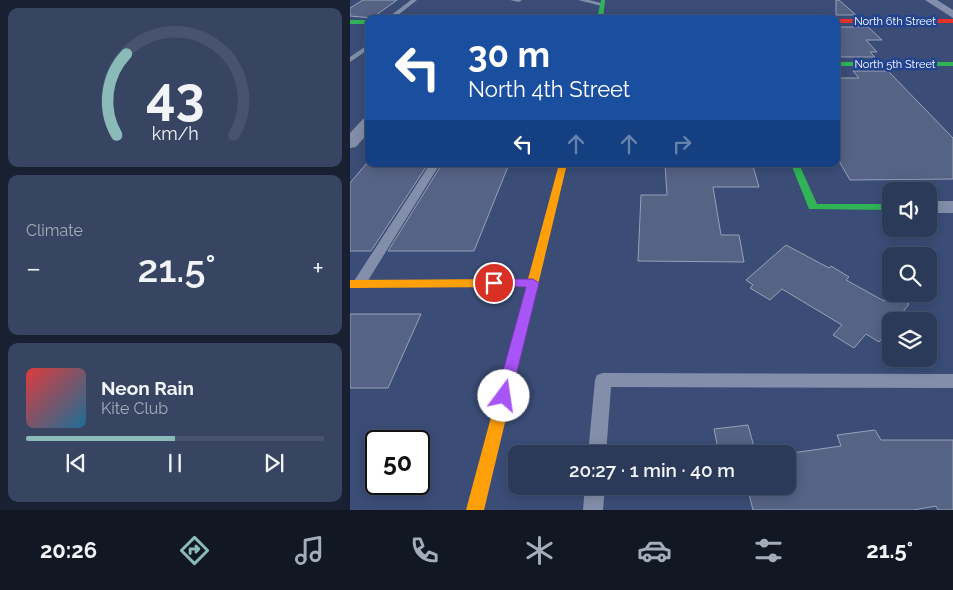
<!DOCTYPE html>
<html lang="en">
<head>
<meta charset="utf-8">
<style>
	body { margin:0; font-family:Raleway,sans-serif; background:#384562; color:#f1f3f6; height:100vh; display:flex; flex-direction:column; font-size:19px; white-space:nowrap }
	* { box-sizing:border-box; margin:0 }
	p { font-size:16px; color:#a6adba }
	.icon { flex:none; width:28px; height:28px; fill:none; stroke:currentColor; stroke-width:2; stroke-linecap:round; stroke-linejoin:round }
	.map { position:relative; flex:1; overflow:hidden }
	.details { display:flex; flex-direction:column; gap:8px; padding:8px; background:#182031; width:350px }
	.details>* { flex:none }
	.hud { position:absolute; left:15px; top:15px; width:475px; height:152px; border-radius:10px; box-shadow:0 2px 12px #0003,0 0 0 1px #48546f; background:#1a4fa0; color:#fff; overflow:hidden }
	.buttons { position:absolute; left:532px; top:182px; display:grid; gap:10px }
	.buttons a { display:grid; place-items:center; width:55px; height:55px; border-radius:10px; background:#2c3a59; box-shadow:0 2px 12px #0003,0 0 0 1px #48546f; font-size:25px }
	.speed { position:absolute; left:15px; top:430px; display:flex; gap:10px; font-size:25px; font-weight:700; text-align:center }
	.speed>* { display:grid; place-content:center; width:65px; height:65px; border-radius:50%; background:#2c3a59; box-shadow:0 2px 12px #0003,0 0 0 1px #48546f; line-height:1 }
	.speed .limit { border:2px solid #111; border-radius:8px; background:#fff; color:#111 }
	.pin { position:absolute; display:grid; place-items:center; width:42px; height:42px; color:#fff; margin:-21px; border:2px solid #fff; border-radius:50%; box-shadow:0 1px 5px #0007 }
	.me { position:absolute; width:55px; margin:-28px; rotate:14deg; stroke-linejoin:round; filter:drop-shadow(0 0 4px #0008) }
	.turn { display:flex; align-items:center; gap:18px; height:105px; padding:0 20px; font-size:22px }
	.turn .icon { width:65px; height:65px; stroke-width:2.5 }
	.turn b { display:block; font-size:35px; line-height:42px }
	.lanes { display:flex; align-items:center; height:48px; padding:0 20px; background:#0003; justify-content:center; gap:25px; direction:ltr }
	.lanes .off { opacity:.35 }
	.big { font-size:38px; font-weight:600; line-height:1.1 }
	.details .card { flex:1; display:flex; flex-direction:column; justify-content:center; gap:8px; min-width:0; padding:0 18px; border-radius:10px; background:#384562 }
	.details .dial { align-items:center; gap:0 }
	.dial svg { height:130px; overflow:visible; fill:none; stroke:#48546f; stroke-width:7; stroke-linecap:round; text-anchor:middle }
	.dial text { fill:#f1f3f6; stroke:none }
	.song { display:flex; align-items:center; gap:15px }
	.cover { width:60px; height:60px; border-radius:8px; background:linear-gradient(135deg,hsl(0 70% 55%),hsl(200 70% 35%)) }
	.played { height:5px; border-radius:2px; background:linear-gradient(90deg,#8bbbb9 50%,#48546f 50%) }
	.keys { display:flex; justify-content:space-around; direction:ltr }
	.heat { display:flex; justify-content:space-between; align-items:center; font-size:28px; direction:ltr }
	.trip { position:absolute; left:158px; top:445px; width:288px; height:50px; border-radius:10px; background:#2c3a59; box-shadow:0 2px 12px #0003,0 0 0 1px #48546f; font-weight:600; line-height:50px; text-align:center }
	.dock { display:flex; height:80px; justify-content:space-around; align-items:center; background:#121724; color:#a6adba }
	.dock .icon { width:35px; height:35px }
	.dock .current { color:#8bbbb9 }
	.dock b { font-size:22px; color:#f1f3f6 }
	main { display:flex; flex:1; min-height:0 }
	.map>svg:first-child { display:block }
	.building { fill:#556385; stroke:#97a1b8 }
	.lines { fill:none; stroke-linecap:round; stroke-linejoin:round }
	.lane { fill:#838faa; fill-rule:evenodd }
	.street { fill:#838faa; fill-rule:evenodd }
	.fast { fill:#30b455; fill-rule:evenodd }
	.slow { fill:#ff9f0a; fill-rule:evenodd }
	.jam { fill:#e5322d; fill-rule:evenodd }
	.route { fill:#a855f7; stroke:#6d37a1 }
	.labels { text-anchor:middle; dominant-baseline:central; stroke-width:5; stroke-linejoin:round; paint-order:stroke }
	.far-street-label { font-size:11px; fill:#fff; stroke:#224390 }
</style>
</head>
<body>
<main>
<section class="details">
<div class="card dial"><svg viewBox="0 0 100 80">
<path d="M14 69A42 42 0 1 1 86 69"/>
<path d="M14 69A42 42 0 0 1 20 19" stroke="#8bbbb9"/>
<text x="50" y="56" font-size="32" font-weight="700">43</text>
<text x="50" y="72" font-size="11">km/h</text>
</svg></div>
<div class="card"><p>Climate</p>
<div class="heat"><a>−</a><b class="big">21.5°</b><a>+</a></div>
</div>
<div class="card">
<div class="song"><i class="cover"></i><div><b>Neon Rain</b><p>Kite Club</p></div></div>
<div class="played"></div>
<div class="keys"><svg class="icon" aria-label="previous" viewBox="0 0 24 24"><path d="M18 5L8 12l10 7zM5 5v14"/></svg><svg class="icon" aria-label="pause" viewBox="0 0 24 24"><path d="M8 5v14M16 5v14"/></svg><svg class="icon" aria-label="next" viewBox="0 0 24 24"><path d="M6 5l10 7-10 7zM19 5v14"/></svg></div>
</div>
</section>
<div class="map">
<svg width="603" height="510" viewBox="0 0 603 510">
	<rect width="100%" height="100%" fill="#3b4d77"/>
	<!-- building -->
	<g class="building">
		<path d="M13,0H47L22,18L0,16V8Z"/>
		<path d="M486,0H489L506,15H486Z"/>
		<path d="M486,27H518L532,40H516L527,52H520L525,57H492L486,49Z"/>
		<path d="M503,71H538L603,138V179L500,180L486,156V78H509Z"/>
		<path d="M16,164H78L21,251H0V183Z"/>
		<path d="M92,164H159L124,251H38Z"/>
		<path d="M315,164L403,166L409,187H363L371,235H389L394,262L288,261L291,195H317Z"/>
		<path d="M436,245L479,268L481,266L499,277L496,280L534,301L540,294L559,304L546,321H541V327L529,342L516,334L504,348L483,335L492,325L432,289L420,300L400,288L403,285L396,280Z"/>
		<path d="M0,314H71L38,388H0Z"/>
		<path d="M398,425L406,454H369L364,429Z"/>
		<path d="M525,430L531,440H603V510H588L586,506L563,510H403L397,486H436V454H435L491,446L487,435Z"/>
	</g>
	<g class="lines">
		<!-- lane -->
		<g class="lane">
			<path d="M61,0H67L43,19H36Z"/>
			<path d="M160,0H172L169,2Z"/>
			<path d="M228,0H239L255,4L252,6Z"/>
			<path d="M19,44V49L0,62V57Z"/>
			<path d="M80,164H90L14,287H4L2,284L4,281Z"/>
			<path d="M253,373L603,374V388L261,387L256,454H238L245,380L247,375Z"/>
			<path d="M235,486H255L253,510H233Z"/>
		</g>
		<!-- street -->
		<g class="street">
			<path d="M575,0H587L603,10V18Z"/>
			<path d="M19,117V132L6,147L0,148V133L13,119Z"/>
			<rect x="579" y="201" width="24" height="12"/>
		</g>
		<!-- fast -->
		<g class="fast">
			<path d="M251,0H255L253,19H247Z"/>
			<rect x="0" y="20" width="19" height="4"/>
			<rect x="486" y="62" width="117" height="4"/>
			<path d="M441,164H449L467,204H541V210L459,209Z"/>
		</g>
		<!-- slow -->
		<path class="slow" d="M209,164H217L134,510H116L176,287L0,288V280L178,279Z"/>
		<!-- jam -->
		<rect class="jam" x="486" y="19" width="117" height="4"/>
	</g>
	<!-- route -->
	<path class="route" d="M144,279H183L189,283L161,396L159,401L154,403L149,401L146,396L176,287L140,286L138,283Z"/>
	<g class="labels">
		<!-- far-street labels -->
		<g class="far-street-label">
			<text x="545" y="21">North 6th Street</text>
			<text x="545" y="64">North 5th Street</text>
		</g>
	</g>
</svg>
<div class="buttons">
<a><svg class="icon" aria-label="sound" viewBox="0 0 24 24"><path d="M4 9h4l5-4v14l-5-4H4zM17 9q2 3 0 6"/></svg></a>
<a><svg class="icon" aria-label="search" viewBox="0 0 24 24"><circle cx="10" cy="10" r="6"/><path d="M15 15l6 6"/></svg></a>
<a><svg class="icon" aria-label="layers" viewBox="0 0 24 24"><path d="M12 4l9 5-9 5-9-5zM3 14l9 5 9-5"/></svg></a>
</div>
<div class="speed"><div class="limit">50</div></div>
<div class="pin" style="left:144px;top:283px;background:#d93025"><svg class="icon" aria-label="arrive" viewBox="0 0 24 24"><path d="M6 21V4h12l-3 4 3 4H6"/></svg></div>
<svg class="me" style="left:154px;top:396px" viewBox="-20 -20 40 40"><circle r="19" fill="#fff"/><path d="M0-13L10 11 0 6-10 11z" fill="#a855f7"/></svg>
<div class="trip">20:27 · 1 min · 40 m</div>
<div class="hud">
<div class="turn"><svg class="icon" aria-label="left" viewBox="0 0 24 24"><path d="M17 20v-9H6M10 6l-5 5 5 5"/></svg><div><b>30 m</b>North 4th Street</div></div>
<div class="lanes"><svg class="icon" aria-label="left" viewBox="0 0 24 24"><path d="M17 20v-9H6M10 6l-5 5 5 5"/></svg><svg class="icon off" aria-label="ahead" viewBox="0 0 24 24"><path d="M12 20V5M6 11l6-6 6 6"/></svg><svg class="icon off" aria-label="ahead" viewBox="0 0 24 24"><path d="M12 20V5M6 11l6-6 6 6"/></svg><svg class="icon off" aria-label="right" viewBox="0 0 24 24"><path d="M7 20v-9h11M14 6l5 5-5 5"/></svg></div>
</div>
</div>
</main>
<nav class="dock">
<b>20:26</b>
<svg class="icon current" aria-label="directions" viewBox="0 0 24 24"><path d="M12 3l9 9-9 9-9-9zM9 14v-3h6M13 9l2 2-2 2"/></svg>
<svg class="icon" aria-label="music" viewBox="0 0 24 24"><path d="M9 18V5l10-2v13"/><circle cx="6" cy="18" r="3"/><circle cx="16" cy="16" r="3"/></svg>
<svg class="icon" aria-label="phone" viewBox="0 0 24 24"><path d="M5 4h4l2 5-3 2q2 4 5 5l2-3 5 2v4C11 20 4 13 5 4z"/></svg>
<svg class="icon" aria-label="climate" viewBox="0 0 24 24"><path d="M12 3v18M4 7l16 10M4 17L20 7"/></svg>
<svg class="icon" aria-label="car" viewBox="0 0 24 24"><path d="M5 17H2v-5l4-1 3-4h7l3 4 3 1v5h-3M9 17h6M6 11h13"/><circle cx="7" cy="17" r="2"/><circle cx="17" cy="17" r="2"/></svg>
<svg class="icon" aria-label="filters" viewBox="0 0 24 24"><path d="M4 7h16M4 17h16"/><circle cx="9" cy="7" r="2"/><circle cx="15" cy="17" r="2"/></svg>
<b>21.5°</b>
</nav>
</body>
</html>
